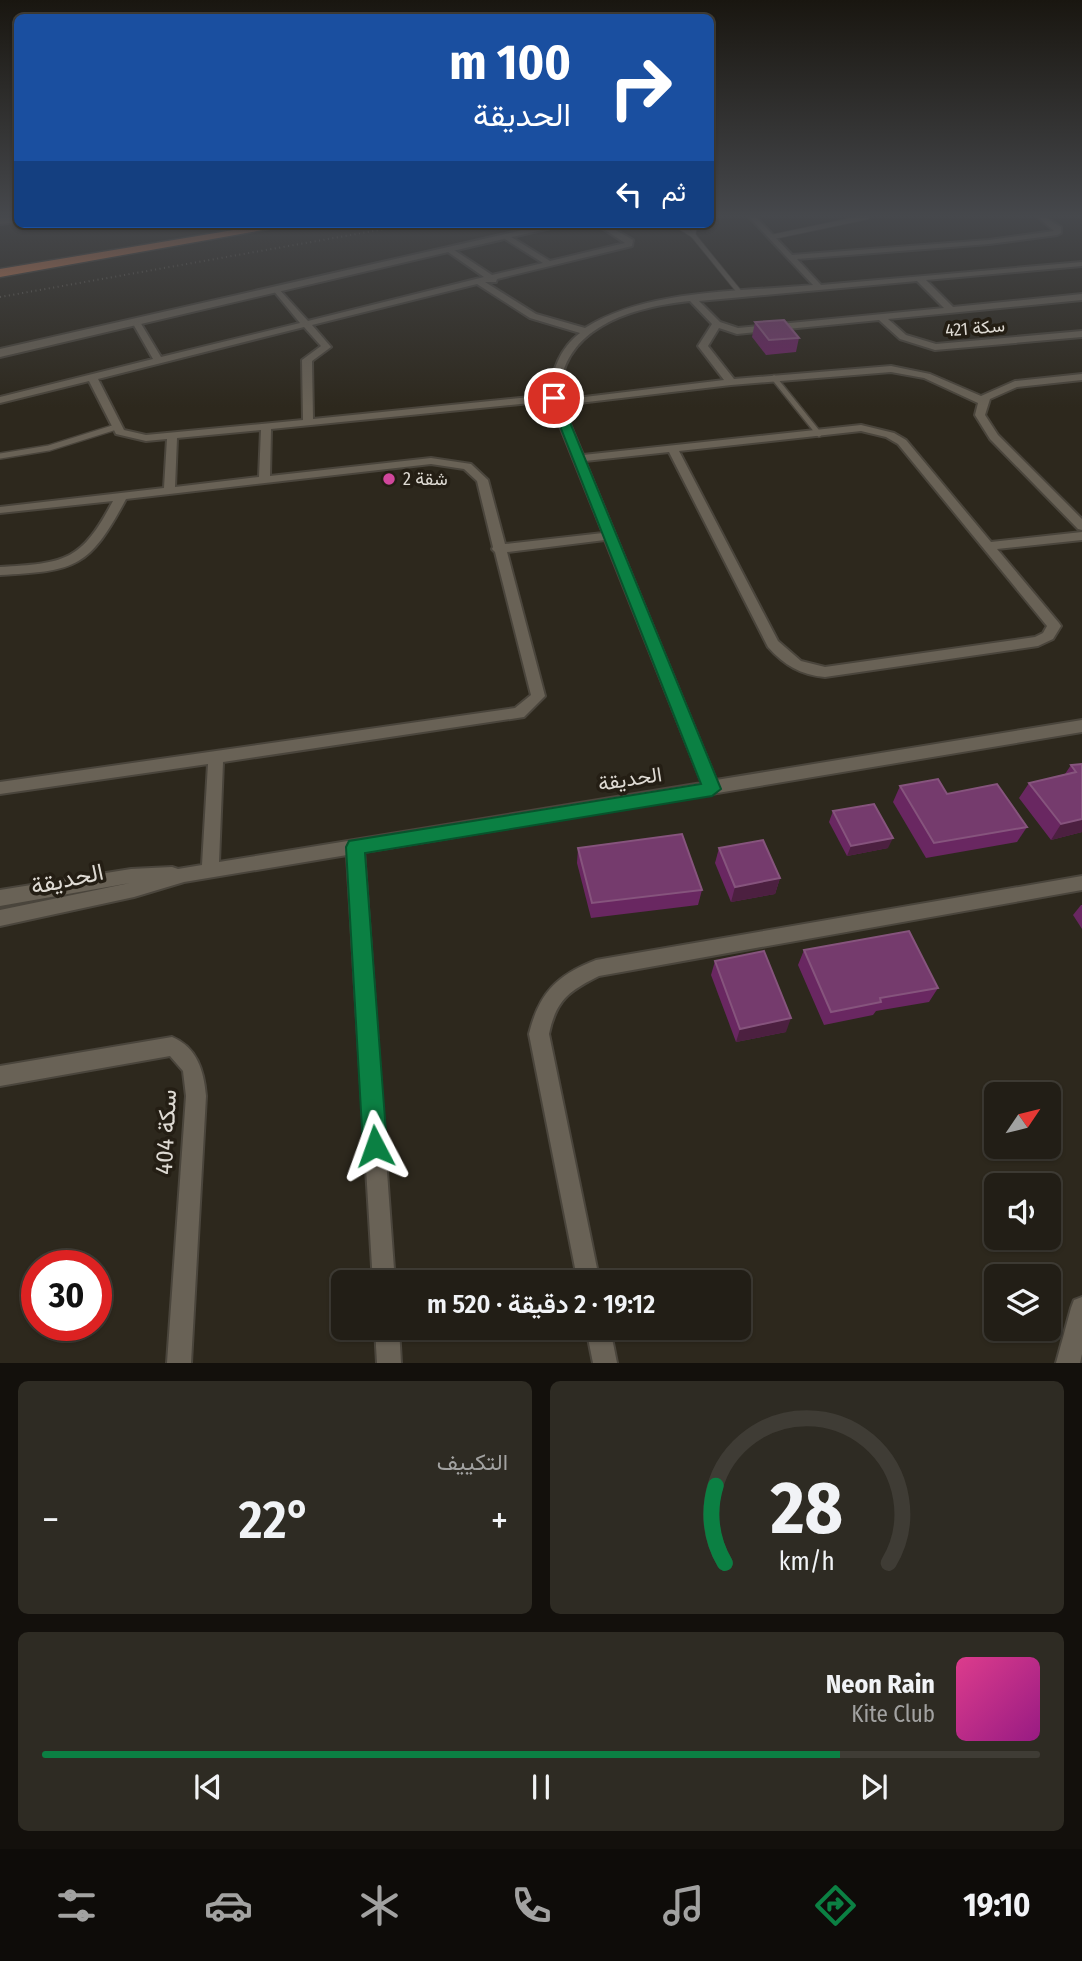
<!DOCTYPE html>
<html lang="ar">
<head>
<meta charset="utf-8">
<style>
	body { margin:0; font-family:"Fira Sans Condensed",Vazirmatn,sans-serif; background:#2e2b23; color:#f1f3f6; direction:rtl; height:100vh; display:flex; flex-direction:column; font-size:26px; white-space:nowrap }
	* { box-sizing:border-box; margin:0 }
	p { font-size:23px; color:#a2a2a1 }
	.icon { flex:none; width:38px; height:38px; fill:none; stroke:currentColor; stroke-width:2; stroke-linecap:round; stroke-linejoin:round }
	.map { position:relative; height:1363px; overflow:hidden; direction:ltr }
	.details { display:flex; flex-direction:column; gap:18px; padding:18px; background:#13100c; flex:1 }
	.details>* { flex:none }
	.top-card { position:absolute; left:14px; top:14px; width:700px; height:214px; border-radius:10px; box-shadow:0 2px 5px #0004,0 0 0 2px #3f3c35; direction:rtl; background:#1a4fa0; color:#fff; overflow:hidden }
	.needle { width:46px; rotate:55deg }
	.fabs { position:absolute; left:984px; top:1082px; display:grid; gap:14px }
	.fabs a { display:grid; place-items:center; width:77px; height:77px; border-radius:10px; background:#221e16; box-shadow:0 2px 5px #0004,0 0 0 2px #3f3c35; font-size:35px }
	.speed { position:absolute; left:21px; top:1250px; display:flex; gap:14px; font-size:35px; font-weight:700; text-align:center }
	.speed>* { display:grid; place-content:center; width:91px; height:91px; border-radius:50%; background:#221e16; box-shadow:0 2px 5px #0004,0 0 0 2px #3f3c35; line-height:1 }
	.speed .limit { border:10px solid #d22; background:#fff; color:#111 }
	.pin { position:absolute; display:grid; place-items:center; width:60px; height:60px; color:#fff; margin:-30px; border:4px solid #fff; border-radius:50%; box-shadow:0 2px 7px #0007 }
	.me { position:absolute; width:77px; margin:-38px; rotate:356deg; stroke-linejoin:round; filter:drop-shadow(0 0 5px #0008) }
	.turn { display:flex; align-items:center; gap:24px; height:147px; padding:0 28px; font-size:32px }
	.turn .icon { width:91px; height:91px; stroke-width:2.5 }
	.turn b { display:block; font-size:49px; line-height:60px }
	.then { display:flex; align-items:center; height:66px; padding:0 28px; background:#0003; gap:14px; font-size:26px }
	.big { font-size:52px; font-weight:600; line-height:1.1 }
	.details .widget { flex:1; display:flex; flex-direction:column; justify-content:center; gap:10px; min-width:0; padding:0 24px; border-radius:10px; background:#2e2b23 }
	.details .dial { align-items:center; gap:0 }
	.dial svg { height:182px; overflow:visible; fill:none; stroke:#3f3c35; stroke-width:7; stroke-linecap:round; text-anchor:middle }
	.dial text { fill:#f1f3f6; stroke:none }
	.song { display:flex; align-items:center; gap:21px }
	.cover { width:84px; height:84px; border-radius:10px; background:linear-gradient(135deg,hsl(330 70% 55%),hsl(310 70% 35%)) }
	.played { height:7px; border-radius:4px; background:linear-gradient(90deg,#0b8043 80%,#3f3c35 80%) }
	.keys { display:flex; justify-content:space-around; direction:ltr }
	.heat { display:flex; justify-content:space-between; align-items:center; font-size:38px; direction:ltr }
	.details .tiles { flex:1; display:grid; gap:18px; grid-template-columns:1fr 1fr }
	.widget:last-child { grid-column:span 2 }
	.trip { position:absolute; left:331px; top:1270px; width:420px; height:70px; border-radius:10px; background:#221e16; box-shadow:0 2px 5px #0004,0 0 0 2px #3f3c35; font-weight:600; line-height:70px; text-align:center; direction:rtl }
	.menu { display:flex; height:112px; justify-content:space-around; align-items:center; background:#0e0c09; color:#a2a2a1 }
	.menu .icon { width:49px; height:49px }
	.menu .selected { color:#0b8043 }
	.menu b { font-size:32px; color:#f1f3f6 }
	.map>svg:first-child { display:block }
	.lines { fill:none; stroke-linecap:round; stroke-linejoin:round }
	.lane-far1-casing { stroke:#4a453c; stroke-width:6 }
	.lane-casing { stroke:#4a453c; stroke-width:8 }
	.street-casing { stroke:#4a453c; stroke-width:4 }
	.secondary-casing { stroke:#4a453c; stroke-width:4 }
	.highway-casing { stroke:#4a453c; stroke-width:3 }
	.path { stroke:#69645a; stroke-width:2; stroke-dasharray:1 3.5; stroke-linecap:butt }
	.lane-far1 { stroke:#696256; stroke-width:4.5 }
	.lane { stroke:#696256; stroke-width:5 }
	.street { fill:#696256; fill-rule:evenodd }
	.secondary { fill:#696256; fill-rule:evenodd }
	.highway { fill:#db8254; fill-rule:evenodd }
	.wall { fill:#692761 }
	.shaded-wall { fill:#4c2040 }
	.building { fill:#753b6d; stroke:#86547d; stroke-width:2 }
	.route { fill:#0b8043; stroke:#07532c; stroke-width:2 }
	.hotel-dot { fill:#d1479c; stroke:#241e14; stroke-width:2.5 }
	.labels { text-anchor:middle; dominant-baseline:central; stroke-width:7; stroke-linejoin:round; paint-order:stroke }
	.far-street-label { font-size:18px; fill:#dedad3; stroke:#241e14 }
	.far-poi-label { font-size:18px; fill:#dedad3; stroke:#241e14; text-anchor:start }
	.street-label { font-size:21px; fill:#dedad3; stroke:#241e14 }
	.near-street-label { font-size:24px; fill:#dedad3; stroke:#241e14 }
</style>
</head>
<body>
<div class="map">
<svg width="1082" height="1363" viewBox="0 0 1082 1363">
	<rect width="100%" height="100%" fill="#2d281d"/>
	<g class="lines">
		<defs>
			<g id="lane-far1">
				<path d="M675,224L693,235L741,294"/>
				<path d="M693,235L695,224"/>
				<path d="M772,237L867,217"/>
			</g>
			<g id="lane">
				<path d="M774,378L819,434"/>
				<path d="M0,456L49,448L116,427"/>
			</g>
			<g id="street">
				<path d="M749,217H756L792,255L989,240L1054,231L1038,217H1045L1061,227V233L1057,235L989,244L797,259L821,285L1082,262V266L926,280L953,307L1082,294V300L888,319L906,335L936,344L1082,331V337L935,350L900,339L879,320L737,334L719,328L708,346L734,379L891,366L930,374L981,396L1015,381L1082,374V380L1017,387L990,399L985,415L998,435L1082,519V530L1078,529L990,439L975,415L978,403L924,378L891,372L731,385L562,405L583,455L861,425L894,433L906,440L991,542L1082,532V540L997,549L1059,623L1061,626L1053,639L1038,646L825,677C801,675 784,665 768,647L669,452L585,461L716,780L1082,720V732L364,852L395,1283H373L347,855L184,882L134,897L0,926V910L130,883L0,906V890L131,869L172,867L178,869L202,865L208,764L0,794V782L515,708L531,695L495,552L492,549L493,547L477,481L464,469L431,464L126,499C89,568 76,571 0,575V567C67,563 81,561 113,501L0,513V507L164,488L167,439L146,441L116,434L89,381L0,403V397L153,359L132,322L136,319L140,322L161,357L300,323L273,290L277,287L308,321L484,277L448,252L447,250L451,248L492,275L543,263L505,239V235H508L550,261L625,243L596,224H605L633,240L632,246L497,279L496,282H485L536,314L585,328C647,289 740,292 813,285ZM917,281L944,308L738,328L720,322L699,301ZM477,284L530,318L580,333C559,349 553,370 549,395L313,419L312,361L331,347L312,325ZM690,301L712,324L698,346L724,380L560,400C557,328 632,307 690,301ZM304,327L321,346L302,360L303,420L146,435L124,430L98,379ZM550,401L603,533L505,544L488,480L471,464L431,458L270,476L271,429ZM261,430L259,477L175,487L177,438ZM861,431L886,437L898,444L1047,626L1043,633L1035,637L825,667L801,661L778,641L679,451ZM605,540L702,783L219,862L223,762L524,717L545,696L507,552Z"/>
				<path d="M1082,876V890L599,976C569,991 556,1000 549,1034L600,1283H578L529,1034C539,993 557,975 596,960Z"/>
				<path d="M172,1037C197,1047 204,1071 206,1096L191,1363H167L186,1096L183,1071L170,1056L0,1086V1066Z"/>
				<path d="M1082,1297V1354L1080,1363H1056L1071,1308L1074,1300Z"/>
				<path d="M375,1328H399L401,1363H377Z"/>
				<path d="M586,1328H610L617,1363H593Z"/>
			</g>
			<g id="secondary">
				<path d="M18,217V222L0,224V218Z"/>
				<path d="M549,224H568L0,357V349Z"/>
			</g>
			<path id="highway" d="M270,224H296L0,277V269Z"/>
		</defs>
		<!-- lane-far1 casing -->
		<use href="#lane-far1" class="lane-far1-casing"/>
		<!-- lane casing -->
		<use href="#lane" class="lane-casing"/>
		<!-- street casing -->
		<use href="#street" class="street-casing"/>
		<!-- secondary casing -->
		<use href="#secondary" class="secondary-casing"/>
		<!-- highway casing -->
		<use href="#highway" class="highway-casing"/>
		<!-- path -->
		<path class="path" d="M0,297L413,224"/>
		<!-- lane-far1 -->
		<use href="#lane-far1" class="lane-far1"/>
		<!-- lane -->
		<use href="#lane" class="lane"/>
		<!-- street -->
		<use href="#street" class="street"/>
		<!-- secondary -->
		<use href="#secondary" class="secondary"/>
		<!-- highway -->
		<use href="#highway" class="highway"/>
	</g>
	<!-- wall -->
	<g class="wall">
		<path d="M755,322L799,338L796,352L766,355L752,337Z"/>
		<path d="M1082,764V832L1051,840L1019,798L1029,783L1065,774L1071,765Z"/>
		<path d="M900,786L947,794L1027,827L1017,842L926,858L893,802Z"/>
		<path d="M833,811L888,848L847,856L829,822Z"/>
		<path d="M578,848L702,890L698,905L591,918L577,863Z"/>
		<path d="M719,848L780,878L775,894L731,902L715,863Z"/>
		<path d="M1081,905H1082V929L1073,915Z"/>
		<path d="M804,950L938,988L929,1002L876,1011L873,1015L824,1025L798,965Z"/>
		<path d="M715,961L786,1032L736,1042L711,975Z"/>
	</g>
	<!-- shaded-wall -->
	<g class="shaded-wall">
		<path d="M1082,819V832L1051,840L1061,824Z"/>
		<path d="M893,838L888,848L847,856L851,846Z"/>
		<path d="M780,878L775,894L731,902L735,887Z"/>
		<path d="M791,1018L786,1032L736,1042L740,1029Z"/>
	</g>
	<!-- building -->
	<g class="building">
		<path d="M784,320L799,338L769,340L755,322Z"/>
		<path d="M1082,764V819L1061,824L1029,783L1076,772L1071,765Z"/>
		<path d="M938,779L947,794L997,784L1027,827L934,843L900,786Z"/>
		<path d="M874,804L893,838L851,846L833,811Z"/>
		<path d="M682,834L702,890L592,903L578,848Z"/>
		<path d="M763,840L780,878L735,887L719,848Z"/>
		<path d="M909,931L938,988L880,998L881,1002L831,1012L804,950Z"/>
		<path d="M764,951L791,1018L740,1029L715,961Z"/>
	</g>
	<!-- sky -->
	<linearGradient id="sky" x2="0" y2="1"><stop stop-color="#191610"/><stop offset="0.53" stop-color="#46484c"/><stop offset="1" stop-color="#46484c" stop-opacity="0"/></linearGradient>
	<rect width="1082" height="407" fill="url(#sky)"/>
	<!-- route -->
	<path class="route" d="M554,395L560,398L721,789L712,796L365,853L387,1146L383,1155L375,1158L367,1155L363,1146L346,847L349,841L701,784L549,398Z"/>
	<!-- markers -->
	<circle class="hotel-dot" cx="389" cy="479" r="7"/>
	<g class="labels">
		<!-- far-street labels -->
		<g class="far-street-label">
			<text transform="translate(975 328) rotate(-5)">سكة 421</text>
		</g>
		<!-- far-poi labels -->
		<g class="far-poi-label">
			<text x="403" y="479">شقة 2</text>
		</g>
		<!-- street labels -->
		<g class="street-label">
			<text transform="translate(630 779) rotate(-9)">الحديقة</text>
		</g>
		<!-- near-street labels -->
		<g class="near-street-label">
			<text transform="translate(67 879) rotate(-12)">الحديقة</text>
			<text transform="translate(166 1132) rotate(-87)">سكة 404</text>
		</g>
	</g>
</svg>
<div class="fabs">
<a><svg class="needle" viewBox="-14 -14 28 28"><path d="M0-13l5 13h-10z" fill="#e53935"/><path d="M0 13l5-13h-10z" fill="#a2a2a1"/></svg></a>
<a><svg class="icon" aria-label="sound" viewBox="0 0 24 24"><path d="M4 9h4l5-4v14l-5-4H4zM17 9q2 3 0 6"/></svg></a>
<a><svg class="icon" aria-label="layers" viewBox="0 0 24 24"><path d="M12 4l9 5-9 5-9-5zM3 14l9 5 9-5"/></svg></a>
</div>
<div class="speed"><div class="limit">30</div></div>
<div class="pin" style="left:554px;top:398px;background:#d93025"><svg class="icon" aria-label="arrive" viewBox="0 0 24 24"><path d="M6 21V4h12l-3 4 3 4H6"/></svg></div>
<svg class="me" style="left:375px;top:1146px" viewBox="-20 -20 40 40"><path d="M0-17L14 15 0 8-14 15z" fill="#0b8043" stroke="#fff" stroke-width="4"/></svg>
<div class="trip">19:12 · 2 دقيقة · 520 m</div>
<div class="top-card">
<div class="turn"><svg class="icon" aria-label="right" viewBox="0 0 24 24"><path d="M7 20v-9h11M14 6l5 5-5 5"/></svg><div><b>100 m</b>الحديقة</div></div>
<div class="then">ثم<svg class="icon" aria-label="left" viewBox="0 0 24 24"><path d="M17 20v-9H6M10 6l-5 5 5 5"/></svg></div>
</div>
</div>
<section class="details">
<div class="tiles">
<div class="widget dial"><svg viewBox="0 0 100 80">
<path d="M14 69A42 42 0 1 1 86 69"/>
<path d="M14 69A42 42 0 0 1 10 35" stroke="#0b8043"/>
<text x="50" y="56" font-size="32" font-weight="700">28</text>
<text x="50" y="72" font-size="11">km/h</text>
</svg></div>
<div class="widget"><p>التكييف</p>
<div class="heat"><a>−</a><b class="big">22°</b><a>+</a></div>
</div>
<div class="widget">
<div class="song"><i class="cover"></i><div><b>Neon Rain</b><p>Kite Club</p></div></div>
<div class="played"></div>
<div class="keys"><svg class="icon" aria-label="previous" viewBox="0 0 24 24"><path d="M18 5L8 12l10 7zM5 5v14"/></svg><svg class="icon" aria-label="pause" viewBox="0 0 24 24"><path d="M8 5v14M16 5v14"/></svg><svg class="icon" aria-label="next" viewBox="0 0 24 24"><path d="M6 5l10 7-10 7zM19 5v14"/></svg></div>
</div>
</div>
</section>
<nav class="menu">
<b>19:10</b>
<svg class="icon selected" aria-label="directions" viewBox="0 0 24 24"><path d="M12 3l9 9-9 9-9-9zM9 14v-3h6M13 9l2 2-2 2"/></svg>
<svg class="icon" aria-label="music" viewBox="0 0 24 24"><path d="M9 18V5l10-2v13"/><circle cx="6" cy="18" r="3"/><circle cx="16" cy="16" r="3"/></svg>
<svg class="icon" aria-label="phone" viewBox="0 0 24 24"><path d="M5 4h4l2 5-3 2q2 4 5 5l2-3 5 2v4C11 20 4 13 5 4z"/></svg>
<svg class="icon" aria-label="climate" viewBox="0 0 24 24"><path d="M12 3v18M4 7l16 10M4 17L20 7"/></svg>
<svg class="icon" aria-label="car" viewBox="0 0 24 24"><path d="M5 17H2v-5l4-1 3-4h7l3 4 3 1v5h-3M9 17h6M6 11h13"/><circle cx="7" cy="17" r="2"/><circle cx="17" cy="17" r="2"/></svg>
<svg class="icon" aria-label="filters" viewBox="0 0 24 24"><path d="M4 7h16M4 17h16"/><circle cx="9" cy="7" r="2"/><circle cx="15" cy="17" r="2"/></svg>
</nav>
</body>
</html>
